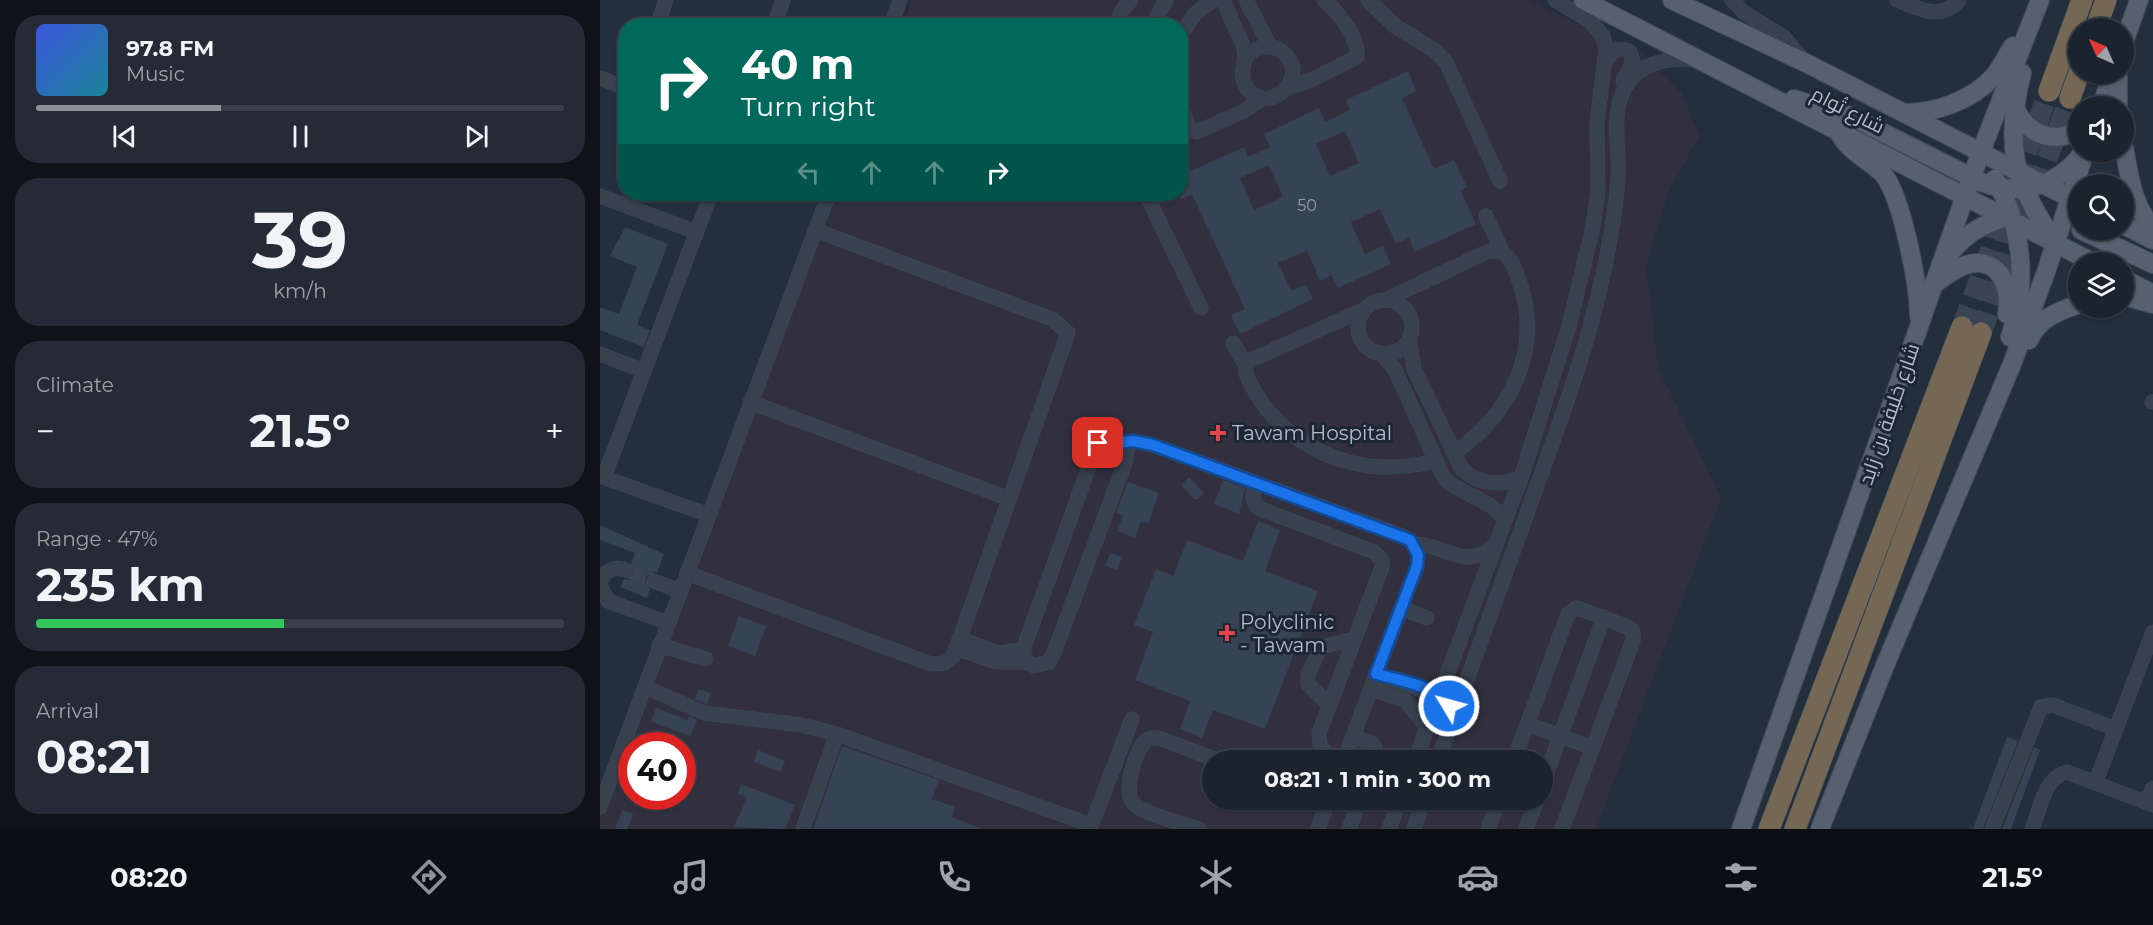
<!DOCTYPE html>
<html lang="en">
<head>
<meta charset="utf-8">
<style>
	body { margin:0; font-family:Montserrat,Cairo,sans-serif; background:#242b36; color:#f1f3f6; height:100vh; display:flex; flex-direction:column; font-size:22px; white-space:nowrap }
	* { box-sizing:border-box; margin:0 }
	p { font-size:20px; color:#a0a4aa }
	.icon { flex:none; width:33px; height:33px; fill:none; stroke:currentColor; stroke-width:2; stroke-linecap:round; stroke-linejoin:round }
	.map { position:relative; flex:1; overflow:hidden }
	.panel { display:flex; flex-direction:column; gap:15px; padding:15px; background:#0f1319; width:600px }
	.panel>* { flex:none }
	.banner { position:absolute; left:18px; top:18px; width:570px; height:183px; border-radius:24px; box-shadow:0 2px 4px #0004,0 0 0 2px #39404a; background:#00695c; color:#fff; overflow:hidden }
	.needle { width:39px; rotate:315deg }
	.buttons { position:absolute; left:1468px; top:18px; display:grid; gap:12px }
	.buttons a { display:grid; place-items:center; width:66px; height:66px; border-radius:50%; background:#1b232e; box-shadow:0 2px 4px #0004,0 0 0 2px #39404a; font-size:30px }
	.speed { position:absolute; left:18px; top:732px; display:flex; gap:12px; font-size:30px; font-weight:700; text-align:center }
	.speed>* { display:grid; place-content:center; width:78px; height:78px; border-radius:50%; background:#1b232e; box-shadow:0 2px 4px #0004,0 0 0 2px #39404a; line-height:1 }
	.speed .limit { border:9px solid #d22; background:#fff; color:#111 }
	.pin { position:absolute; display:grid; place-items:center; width:51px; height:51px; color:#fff; margin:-26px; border-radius:12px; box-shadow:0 3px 9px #0006 }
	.me { position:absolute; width:66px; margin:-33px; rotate:307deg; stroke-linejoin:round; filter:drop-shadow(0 0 4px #0008) }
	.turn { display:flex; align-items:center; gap:21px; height:126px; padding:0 24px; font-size:27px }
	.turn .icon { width:78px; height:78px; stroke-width:2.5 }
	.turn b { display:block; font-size:42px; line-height:51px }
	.lanes { display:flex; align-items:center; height:57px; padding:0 24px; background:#0003; justify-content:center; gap:30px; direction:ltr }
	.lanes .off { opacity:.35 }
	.big { font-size:45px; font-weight:700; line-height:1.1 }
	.panel .widget { flex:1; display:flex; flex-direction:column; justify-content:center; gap:9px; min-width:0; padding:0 21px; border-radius:24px; background:#242b36 }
	.panel .dial { align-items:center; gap:0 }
	.dial b { font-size:78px; line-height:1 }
	.song { display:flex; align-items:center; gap:18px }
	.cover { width:72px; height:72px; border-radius:9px; background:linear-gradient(135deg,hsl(230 70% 55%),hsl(190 70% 35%)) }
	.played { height:6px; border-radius:3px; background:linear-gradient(90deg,#8c9099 35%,#39404a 35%) }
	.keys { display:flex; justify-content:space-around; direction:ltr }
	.heat { display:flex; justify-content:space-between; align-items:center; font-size:33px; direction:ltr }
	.charge { height:9px; border-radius:4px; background:linear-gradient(90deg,#34c759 47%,#39404a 0) }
	.trip { position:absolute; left:602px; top:750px; width:351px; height:60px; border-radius:30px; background:#1b232e; box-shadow:0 2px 4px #0004,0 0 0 2px #39404a; font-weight:700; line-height:60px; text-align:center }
	.tab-bar { display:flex; height:96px; justify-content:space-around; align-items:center; background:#0b0e12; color:#a0a4aa }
	.tab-bar .icon { width:42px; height:42px }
	.tab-bar .on { color:#8c9099 }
	.tab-bar b { font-size:27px; color:#f1f3f6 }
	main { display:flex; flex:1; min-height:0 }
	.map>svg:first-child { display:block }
	.medical { fill:#32303f; fill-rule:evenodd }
	.building { fill:#364354; fill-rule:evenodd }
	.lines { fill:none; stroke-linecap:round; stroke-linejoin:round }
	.minor-tunnel { stroke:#3a4453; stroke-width:14; stroke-dasharray:14 7; stroke-linecap:butt }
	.highway-tunnel { stroke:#3a4453; stroke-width:21; stroke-dasharray:21 10; stroke-linecap:butt }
	.minor-casing { stroke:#414a57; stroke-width:15 }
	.major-casing { stroke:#414a57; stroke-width:20 }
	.highway-casing { stroke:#434c59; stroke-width:22 }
	.minor { stroke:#38414e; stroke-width:14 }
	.major { stroke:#56606e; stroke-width:18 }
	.highway { stroke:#746855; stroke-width:21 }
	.route-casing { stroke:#114b97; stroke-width:15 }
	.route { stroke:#1a73e8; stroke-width:10 }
	.health-dot { fill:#e0444e; stroke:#1d2633; stroke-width:2 }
	.labels { text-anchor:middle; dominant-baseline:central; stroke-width:6; stroke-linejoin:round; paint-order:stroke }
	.number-label { font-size:16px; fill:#929caa }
	.street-label { font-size:20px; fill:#b4bcc9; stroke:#1d2633 }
	.poi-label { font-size:20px; fill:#b4bcc9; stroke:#1d2633; text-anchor:start }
</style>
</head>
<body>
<main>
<section class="panel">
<div class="widget">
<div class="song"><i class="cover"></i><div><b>97.8 FM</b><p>Music</p></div></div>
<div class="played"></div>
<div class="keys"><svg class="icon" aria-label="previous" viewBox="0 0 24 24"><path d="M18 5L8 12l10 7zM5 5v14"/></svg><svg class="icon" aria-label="pause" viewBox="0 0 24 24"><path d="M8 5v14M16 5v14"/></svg><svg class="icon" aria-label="next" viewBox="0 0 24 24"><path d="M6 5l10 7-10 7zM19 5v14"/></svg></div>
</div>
<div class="widget dial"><b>39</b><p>km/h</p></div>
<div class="widget"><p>Climate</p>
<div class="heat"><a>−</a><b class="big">21.5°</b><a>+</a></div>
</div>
<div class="widget"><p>Range · 47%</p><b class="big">235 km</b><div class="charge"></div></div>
<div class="widget"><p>Arrival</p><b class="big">08:21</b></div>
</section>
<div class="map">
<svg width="1553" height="829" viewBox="0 0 1553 829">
	<rect width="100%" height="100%" fill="#242f3e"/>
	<!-- medical -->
	<path class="medical" d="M312,0H927L1043,54L1082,94L1099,136L1068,193L1046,266L1058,368L1121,497L996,829H0V813L238,194H580V26L302,25ZM32,746H82V796H32ZM612,760H942V800H612Z"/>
	<!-- building -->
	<g class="building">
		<path d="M808,71L816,91L802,98L834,169L854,160L867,187L860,190L876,224L815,252L809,238L796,244L780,209L751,222L765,254L783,246L791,264L738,288L731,275L720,281L707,251L678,263L691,291L706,284L713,299L640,334L631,315L645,309L592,194L580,200V176L644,147L648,157L670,147L664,134L719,108L725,122L750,110L746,100ZM745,131L759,163L730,176L716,144ZM669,165L683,197L654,210L640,178Z"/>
		<path d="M25,227L68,244L37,325L50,330L44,347L0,330V307L19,314L37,267L10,256Z"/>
		<path d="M589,477L604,493L598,499H594L581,485Z"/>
		<path d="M623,480L645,488L639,514L614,504Z"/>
		<path d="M528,482L559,493L548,524L541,522L535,538L517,531L523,516L516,513Z"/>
		<path d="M658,521L680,530L665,571L718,591L665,729L613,710L602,738L580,729L590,701L535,680L553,632L534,625L556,569L573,576L587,540L643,561Z"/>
		<path d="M0,525L64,554L57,573L52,572L46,577L45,583L50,589L47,598L20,587L24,579L30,580L36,575L37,569L31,563L35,553L0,540Z"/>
		<path d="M510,553L522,557L517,570L505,566Z"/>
		<path d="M139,616L166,626L155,656L128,646Z"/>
		<path d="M98,689L111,693L107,704L95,699Z"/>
		<path d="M56,708L88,720L89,716L97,720L90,736L51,722Z"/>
		<path d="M1407,737L1418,741L1383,829H1373Z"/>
		<path d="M242,746L339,780L332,799L355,807L352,817L382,829H213Z"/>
		<path d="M1434,747L1440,750L1411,829H1402Z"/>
		<path d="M158,750L185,761L181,772L154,762Z"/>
		<path d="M141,784L195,805L185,829L134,827L147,797L138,794Z"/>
		<path d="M22,810L33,814L27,829H15Z"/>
	</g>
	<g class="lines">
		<!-- minor-tunnel -->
		<path class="minor-tunnel" d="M28,571L54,581"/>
		<!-- highway-tunnel -->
		<g class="highway-tunnel">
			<path d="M1362,327L1449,91"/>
			<path d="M1381,333L1470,98"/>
		</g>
		<defs>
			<g id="minor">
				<path d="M623,0L644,48C648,61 638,71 645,85C660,112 694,94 693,68C686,45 663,40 647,56"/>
				<path d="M646,0L670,46"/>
				<path d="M768,0L795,26L834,50L846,62L900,181"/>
				<path d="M1132,0L1143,12L1184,37L1205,62"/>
				<path d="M1297,0C1318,8 1342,22 1359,0"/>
				<path d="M57,26L66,0"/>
				<path d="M174,26L183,0"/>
				<path d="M291,26L300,0"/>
				<path d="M517,26L521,12L531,0"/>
				<path d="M552,26L566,0"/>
				<path d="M580,35L596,13L613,0"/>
				<path d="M1006,60C1012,51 1020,46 1030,52L1033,62L1023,81"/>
				<path d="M0,78L26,88"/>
				<path d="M688,87L709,81L757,57C760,40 737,10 724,0"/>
				<path d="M580,104L589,127L597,132L644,111L663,98"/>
				<path d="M546,194L601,308"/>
				<path d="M0,196L96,232"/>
				<path d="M886,216L902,251"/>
				<path d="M785,300L889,251H902C913,260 917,274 921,287C942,354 908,416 854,453"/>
				<circle cx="785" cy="327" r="27"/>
				<path d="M763,310L651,360C641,369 647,377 653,388C673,426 712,454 753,463C781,470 808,467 836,461"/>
				<path d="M809,339L814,369L862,469C878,485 901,486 921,478"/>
				<path d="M633,343L646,366"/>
				<path d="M0,354L44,371"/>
				<path d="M782,354L795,370L844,478C863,497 890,497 905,521"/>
				<path d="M150,402L410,499"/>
				<path d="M1552,402H1553"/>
				<path d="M511,437L523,442L527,451L526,460L453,655L449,662L434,666L427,662L423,650L495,450L498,443Z"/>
				<path d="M523,442L534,441L553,445L800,535C814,540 820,551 817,566L744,760"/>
				<path d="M0,476L109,515"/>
				<path d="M4,477L111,194"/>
				<path d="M655,483L653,499L658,508L774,552L782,560V567L719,733L720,745L732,760"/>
				<path d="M814,544C847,544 864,573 896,544"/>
				<path d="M87,573L331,664L345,663L354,655L468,333L452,319L215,230"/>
				<path d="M54,581L80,591"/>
				<path d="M0,584C3,570 15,565 28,571"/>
				<path d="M0,586L8,601L68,623"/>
				<path d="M801,608L827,618"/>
				<path d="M359,638L397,653L423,650"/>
				<path d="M59,645L106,659"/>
				<path d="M356,648L396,662H427"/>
				<path d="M776,674L845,698L849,706L846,721"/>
				<path d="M45,687L104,713L201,725L237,734L491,825"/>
				<path d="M772,689L806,701L828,728"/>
				<path d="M729,705L708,684V674L721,647L754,639"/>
				<path d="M928,724L993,748"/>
				<path d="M753,736L773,744L777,754L775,760"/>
				<path d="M815,760L921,478L969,326L992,231L998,192L997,123L1006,50L1003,36L991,22L955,0"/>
				<path d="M838,760C869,675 899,590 930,505C952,444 975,383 992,320C1004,274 1015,225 1018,178C1020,150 1011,119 1023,92C1035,64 1068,56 1096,60"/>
				<path d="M914,760L968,614L976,608L983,610L1030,628L1033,632V641L962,829"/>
				<path d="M1496,781L1553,632"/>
				<path d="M942,786L1004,617"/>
				<path d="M1546,802L1553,788"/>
				<path d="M0,807L229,194"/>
				<path d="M203,829L237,734"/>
				<path d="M490,829L532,719"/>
				<path d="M599,829C584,824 543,814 533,803C523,792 535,750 546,741C550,737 554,738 559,738L617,760"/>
				<path d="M718,829L729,800"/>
				<path d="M749,829L760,800"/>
				<path d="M789,829L800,800"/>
				<path d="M814,829L824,800"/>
				<path d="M888,829L899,800"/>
				<path d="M926,829L937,800"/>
				<path d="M1392,829L1441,707L1453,705L1516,729"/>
				<path d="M1432,829C1440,810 1444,777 1467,772L1553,805"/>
			</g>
			<g id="major">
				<path d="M983,0L1492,262"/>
				<path d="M1072,0L1206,63L1478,202"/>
				<path d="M1524,42L1539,0"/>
				<path d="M1422,73C1404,144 1413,180 1454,241"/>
				<path d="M1194,99L1250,116L1381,182C1418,197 1456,187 1481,155"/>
				<path d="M1414,104C1423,132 1453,147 1479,129"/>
				<path d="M1501,106L1513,74"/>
				<path d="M1518,106V75"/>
				<path d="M1304,113C1335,113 1371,101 1393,77C1401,68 1406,56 1413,46"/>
				<path d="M1239,133C1250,153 1268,159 1283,174C1302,196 1319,287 1319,317"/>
				<path d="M1524,148C1530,177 1532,205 1553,228"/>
				<path d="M1395,179C1423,229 1428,283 1410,337"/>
				<path d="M1524,225L1553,240"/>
				<path d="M1481,230L1553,264"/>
				<path d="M1347,257C1363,235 1385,222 1411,216"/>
				<path d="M1524,279L1553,294"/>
				<path d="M1334,284C1343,278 1353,270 1363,266C1398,253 1412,286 1407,314"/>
				<path d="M1524,296L1553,304"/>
				<path d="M1429,340C1439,318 1457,312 1479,304"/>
				<path d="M1141,829L1380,154L1440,0"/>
				<path d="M1220,829L1286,663L1412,364L1446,272L1485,152"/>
			</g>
			<g id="highway">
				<path d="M1496,28L1506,0"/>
				<path d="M1449,91L1482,0"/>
				<path d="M1470,98L1479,73"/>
				<path d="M1169,829L1362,327"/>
				<path d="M1195,829L1381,333"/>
			</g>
		</defs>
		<!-- minor casing -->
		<use href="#minor" class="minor-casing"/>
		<!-- major casing -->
		<use href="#major" class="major-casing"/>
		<!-- highway casing -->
		<use href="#highway" class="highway-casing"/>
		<!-- minor -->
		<use href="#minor" class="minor"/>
		<!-- major -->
		<use href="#major" class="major"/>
		<!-- highway -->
		<use href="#highway" class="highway"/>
	</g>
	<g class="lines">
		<defs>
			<path id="route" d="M498,443L511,437L523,442L534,441L553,445L810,540L818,555L817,566L776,674C793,678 845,689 849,706"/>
		</defs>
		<!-- route casing -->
		<use href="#route" class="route-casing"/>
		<!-- route -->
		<use href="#route" class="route"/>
	</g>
	<!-- markers -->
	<g class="health-dot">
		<path d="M615 424h6v6h6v6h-6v6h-6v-6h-6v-6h6z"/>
		<path d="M624 624h6v6h6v6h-6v6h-6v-6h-6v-6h6z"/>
	</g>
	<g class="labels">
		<!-- number labels -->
		<g class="number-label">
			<text x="707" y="205">50</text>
		</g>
		<!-- street labels -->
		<g class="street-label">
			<text transform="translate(1248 110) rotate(27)">شارع تُوام</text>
			<text transform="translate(1289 414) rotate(-71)">شارع خليفة بن زايد</text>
		</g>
		<!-- poi labels -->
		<g class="poi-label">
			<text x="632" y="433">Tawam Hospital</text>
			<text x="640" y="622">Polyclinic<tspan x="640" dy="23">- Tawam</tspan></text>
		</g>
	</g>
</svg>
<div class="buttons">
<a><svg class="needle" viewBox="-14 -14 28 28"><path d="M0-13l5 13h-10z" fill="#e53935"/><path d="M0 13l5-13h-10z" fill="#a0a4aa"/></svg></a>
<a><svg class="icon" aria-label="sound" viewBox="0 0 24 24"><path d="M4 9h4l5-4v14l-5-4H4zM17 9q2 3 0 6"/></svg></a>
<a><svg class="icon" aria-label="search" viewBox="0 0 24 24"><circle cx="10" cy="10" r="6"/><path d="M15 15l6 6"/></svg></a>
<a><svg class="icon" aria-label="layers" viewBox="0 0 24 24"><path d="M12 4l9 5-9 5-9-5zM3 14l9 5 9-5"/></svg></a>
</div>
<div class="speed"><div class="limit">40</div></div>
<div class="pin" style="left:498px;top:443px;background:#d93025"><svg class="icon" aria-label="arrive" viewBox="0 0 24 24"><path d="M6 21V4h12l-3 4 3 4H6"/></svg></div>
<svg class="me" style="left:849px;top:706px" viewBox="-20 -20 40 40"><circle r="17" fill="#1a73e8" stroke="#fff" stroke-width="3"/><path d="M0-11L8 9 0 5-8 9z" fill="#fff"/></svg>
<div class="trip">08:21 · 1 min · 300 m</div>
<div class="banner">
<div class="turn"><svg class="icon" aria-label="right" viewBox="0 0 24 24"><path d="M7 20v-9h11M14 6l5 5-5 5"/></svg><div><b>40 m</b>Turn right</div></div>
<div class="lanes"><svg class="icon off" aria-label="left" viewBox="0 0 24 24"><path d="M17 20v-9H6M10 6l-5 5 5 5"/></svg><svg class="icon off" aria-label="ahead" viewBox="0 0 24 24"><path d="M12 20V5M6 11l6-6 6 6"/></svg><svg class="icon off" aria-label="ahead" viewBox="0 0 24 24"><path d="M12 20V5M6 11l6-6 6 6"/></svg><svg class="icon" aria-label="right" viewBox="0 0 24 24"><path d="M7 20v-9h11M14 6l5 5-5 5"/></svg></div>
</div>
</div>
</main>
<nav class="tab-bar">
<b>08:20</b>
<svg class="icon on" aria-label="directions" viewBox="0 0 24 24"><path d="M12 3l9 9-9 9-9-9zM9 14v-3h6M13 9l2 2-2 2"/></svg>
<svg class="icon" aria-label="music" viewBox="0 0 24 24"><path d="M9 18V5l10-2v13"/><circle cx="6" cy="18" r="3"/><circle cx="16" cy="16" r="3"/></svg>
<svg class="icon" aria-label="phone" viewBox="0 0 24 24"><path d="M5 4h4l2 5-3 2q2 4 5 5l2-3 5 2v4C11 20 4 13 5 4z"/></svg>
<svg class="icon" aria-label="climate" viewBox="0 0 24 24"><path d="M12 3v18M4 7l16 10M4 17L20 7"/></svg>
<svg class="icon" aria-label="car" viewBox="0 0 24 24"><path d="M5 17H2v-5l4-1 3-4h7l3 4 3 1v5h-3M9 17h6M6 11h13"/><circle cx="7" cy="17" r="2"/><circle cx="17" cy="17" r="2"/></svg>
<svg class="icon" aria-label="filters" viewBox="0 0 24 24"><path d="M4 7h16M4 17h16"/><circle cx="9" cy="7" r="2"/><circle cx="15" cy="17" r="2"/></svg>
<b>21.5°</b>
</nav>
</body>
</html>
